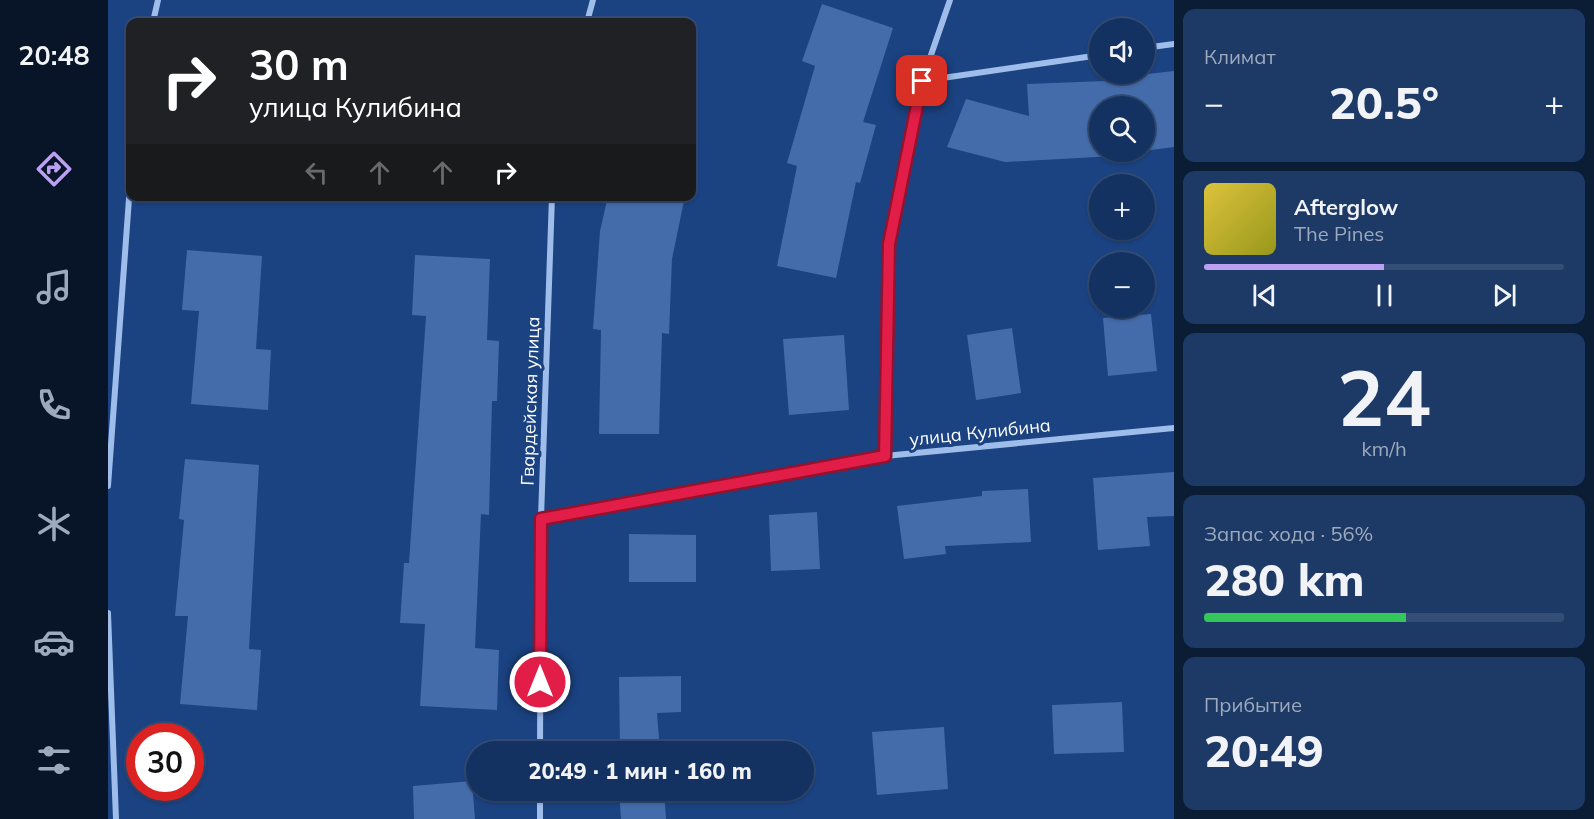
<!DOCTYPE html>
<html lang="ru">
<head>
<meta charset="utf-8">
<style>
	body { margin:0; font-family:Mulish,sans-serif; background:#1d3a67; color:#f1f3f6; height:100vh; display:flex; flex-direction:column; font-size:22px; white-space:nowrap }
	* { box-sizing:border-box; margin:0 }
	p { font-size:20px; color:#9daabd }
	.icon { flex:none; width:33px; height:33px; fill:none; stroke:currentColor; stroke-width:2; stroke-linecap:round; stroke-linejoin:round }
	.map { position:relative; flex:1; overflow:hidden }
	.drawer { display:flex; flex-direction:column; gap:9px; padding:9px; background:#0b1c35; width:420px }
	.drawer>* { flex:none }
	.top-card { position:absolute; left:18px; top:18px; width:570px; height:183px; border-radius:12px; box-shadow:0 2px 4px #0004,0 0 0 2px #334d76; background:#202124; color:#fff; overflow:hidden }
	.fabs { position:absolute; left:981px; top:18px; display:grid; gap:12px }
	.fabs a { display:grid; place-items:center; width:66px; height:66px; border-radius:50%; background:#143261; box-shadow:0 2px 4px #0004,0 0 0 2px #334d76; font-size:30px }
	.speed { position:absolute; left:18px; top:723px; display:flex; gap:12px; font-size:30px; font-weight:700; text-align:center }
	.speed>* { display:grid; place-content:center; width:78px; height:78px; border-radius:50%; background:#143261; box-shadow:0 2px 4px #0004,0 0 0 2px #334d76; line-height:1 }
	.speed .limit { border:9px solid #d22; background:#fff; color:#111 }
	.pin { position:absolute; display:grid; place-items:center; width:51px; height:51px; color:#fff; margin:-26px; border-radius:12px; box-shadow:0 3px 9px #0006 }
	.me { position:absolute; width:66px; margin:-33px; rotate:0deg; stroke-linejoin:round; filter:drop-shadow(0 0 4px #0008) }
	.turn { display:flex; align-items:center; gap:21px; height:126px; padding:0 24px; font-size:27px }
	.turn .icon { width:78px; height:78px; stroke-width:2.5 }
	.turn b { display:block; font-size:42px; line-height:51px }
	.lanes { display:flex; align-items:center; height:57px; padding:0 24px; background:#0003; justify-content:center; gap:30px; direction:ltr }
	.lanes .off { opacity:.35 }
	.big { font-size:45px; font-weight:800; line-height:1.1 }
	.drawer .tile { flex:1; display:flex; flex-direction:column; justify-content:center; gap:9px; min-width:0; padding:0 21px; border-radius:12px; background:#1d3a67 }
	.drawer .dial { align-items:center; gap:0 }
	.dial b { font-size:78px; line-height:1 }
	.song { display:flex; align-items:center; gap:18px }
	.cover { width:72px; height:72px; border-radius:9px; background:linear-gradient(135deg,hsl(50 70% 55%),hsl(60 70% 35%)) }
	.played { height:6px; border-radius:3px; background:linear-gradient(90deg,#bca0f2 50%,#334d76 50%) }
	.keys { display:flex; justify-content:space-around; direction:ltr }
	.heat { display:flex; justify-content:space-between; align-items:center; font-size:33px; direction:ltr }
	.charge { height:9px; border-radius:4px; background:linear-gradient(90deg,#34c759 56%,#334d76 0) }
	.trip { position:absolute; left:358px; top:741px; width:348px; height:60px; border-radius:30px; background:#143261; box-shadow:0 2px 4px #0004,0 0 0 2px #334d76; font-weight:800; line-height:60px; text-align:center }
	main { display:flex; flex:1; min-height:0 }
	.tab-bar { display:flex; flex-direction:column; width:108px; justify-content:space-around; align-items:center; background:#081427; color:#9daabd }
	.tab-bar .icon { width:42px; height:42px }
	.tab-bar .selected { color:#bca0f2 }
	.tab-bar b { font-size:27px; color:#f1f3f6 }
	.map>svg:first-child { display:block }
	.building { fill:#446cab }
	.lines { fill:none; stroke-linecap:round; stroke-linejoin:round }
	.minor { stroke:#9fbdea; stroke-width:6 }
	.route-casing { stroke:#92132f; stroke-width:15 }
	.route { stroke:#e11d48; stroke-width:10 }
	.labels { text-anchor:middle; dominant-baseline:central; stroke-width:6; stroke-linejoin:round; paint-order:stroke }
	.street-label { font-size:18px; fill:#fff; stroke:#1b4281 }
</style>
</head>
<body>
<main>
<nav class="tab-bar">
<b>20:48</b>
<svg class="icon selected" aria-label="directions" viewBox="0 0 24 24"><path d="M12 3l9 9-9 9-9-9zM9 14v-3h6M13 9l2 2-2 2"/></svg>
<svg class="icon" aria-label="music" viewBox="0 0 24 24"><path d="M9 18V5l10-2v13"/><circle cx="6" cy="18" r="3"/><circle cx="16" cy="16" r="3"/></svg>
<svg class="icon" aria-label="phone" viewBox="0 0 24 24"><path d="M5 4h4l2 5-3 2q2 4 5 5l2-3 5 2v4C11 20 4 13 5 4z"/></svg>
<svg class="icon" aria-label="climate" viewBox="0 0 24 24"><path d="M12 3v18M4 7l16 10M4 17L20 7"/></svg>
<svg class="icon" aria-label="car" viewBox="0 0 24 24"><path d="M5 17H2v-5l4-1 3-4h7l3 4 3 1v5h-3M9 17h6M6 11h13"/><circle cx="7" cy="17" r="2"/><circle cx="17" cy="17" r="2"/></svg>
<svg class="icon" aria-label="filters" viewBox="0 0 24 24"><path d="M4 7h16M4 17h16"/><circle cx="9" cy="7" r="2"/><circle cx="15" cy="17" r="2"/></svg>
</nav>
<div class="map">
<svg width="1066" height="819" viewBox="0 0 1066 819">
	<rect width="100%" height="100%" fill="#1b4281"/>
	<!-- building -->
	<g class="building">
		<path d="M714,4L785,28L755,122L768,125L752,183L748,182L728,278L669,266L689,166L679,163L707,66L694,61Z"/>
		<path d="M1066,71V147L1036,151V106H992V152H1036L1006,156L897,162L839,147L858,99L921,116L919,84L1023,80L1022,76Z"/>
		<path d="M500,196H577L564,259L561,334L554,333L551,434H491L493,330L485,329L492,231Z"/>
		<path d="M79,250L154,256L148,349L163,350L160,410L83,404L91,311L74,310Z"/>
		<path d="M307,255L382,259L379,340L391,341L389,401H384L381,515L373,514L367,648L391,650L389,710L312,706L317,624L292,623L296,563H301L318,316L304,315Z"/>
		<path d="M1043,314L1049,371L1000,376L995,318Z"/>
		<path d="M904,328L913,393L868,400L859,335Z"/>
		<path d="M736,335L741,410L681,415L675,339Z"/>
		<path d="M77,459L151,465L141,649L153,650L149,710L72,704L80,616H67L76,520L71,519Z"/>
		<path d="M1066,472V516L1039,517L1042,546L990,550L985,478Z"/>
		<path d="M920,489L923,542L837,546L838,554L796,559L789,506L874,496V491Z"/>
		<path d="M709,512L712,569L663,571L661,515Z"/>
		<path d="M521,534L588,535V582H521Z"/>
		<path d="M573,676V712L549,713L552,752H512L511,677Z"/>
		<path d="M1014,702L1016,752L946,754L944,705Z"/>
		<path d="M836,727L840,789L769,795L764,732Z"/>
		<path d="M364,781L367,819H306L305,786Z"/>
		<path d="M511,790H556L558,819H513Z"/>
	</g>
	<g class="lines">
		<!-- minor -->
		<g class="minor">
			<path d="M45,22L50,0"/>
			<path d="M479,22L485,0"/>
			<path d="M1036,48L1066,44"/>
			<path d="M814,81L992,55"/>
			<path d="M777,456L781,244L814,81L842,0"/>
			<path d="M0,486L22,185"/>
			<path d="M433,518L777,456L1066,428"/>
			<path d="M0,613L8,819"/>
			<path d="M432,752L433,518L444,196"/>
			<path d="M432,819V790"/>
		</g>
	</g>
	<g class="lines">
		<defs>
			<path id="route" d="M432,682L433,519L777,456L781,244L814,81"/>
		</defs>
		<!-- route casing -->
		<use href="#route" class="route-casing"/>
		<!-- route -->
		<use href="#route" class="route"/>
	</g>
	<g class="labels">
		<!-- street labels -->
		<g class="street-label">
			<text transform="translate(422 401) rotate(-88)">Гвардейская улица</text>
			<text transform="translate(872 432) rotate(-6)">улица Кулибина</text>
		</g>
	</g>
</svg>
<div class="fabs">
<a><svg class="icon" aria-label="sound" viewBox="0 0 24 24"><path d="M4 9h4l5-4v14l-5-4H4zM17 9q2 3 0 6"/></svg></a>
<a><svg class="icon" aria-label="search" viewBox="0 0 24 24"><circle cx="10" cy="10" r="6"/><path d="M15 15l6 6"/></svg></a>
<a>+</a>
<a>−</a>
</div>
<div class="speed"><div class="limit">30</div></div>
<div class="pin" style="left:814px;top:81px;background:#d93025"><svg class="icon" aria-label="arrive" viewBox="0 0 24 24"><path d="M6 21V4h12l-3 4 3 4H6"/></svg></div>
<svg class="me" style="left:432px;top:682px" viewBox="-20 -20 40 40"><circle r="17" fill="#e11d48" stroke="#fff" stroke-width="3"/><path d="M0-11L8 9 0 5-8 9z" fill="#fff"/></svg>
<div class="trip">20:49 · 1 мин · 160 m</div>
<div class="top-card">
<div class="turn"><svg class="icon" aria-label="right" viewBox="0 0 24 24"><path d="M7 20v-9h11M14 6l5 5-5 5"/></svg><div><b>30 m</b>улица Кулибина</div></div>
<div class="lanes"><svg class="icon off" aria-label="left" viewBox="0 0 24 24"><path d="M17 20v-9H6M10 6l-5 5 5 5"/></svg><svg class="icon off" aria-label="ahead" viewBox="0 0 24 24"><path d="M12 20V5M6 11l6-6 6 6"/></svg><svg class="icon off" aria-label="ahead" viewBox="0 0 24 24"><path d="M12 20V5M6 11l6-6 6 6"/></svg><svg class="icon" aria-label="right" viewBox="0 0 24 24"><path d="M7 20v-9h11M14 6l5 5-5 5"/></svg></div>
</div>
</div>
<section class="drawer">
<div class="tile"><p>Климат</p>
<div class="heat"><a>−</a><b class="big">20.5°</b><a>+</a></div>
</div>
<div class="tile">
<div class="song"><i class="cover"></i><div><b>Afterglow</b><p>The Pines</p></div></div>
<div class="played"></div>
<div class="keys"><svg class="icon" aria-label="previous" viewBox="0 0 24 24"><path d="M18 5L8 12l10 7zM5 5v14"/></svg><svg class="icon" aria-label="pause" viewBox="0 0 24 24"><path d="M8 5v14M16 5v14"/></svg><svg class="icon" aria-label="next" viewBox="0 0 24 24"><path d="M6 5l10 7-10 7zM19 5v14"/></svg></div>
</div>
<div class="tile dial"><b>24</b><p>km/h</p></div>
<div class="tile"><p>Запас хода · 56%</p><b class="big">280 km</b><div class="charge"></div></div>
<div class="tile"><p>Прибытие</p><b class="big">20:49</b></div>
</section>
</main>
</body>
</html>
